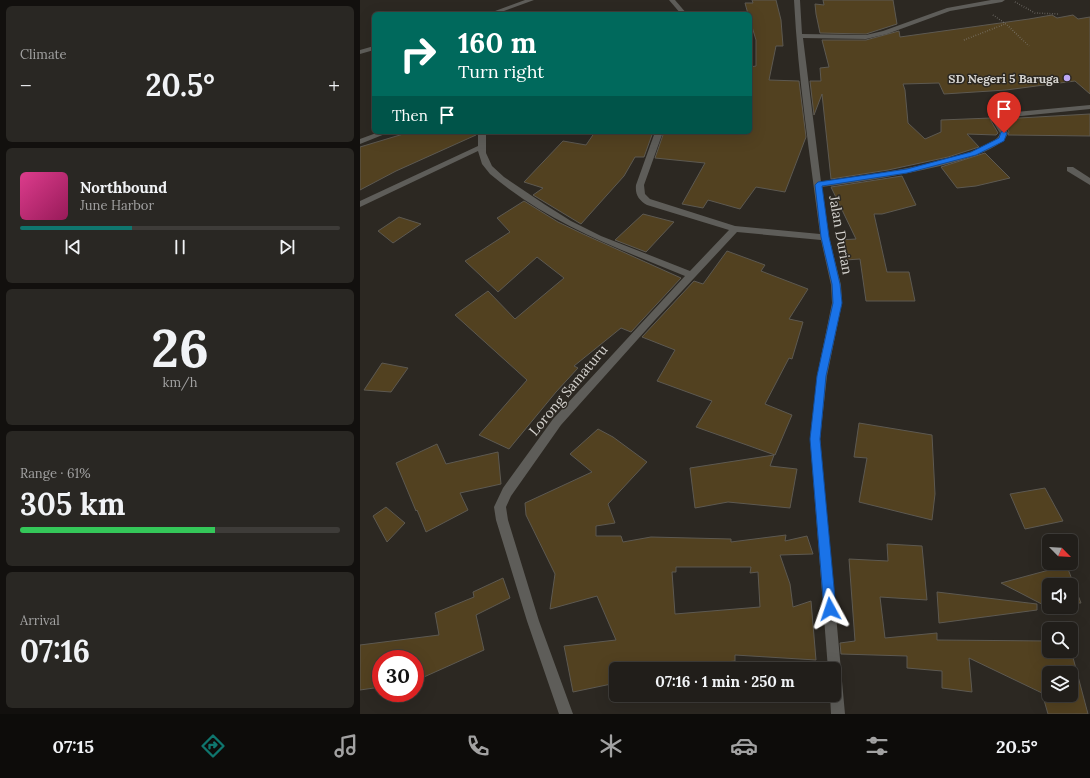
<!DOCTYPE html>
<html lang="en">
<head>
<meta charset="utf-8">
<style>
	body { margin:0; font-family:Lora,serif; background:#292723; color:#f1f3f6; height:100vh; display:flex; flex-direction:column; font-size:15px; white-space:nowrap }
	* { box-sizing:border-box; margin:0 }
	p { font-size:13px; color:#a2a2a2 }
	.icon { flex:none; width:22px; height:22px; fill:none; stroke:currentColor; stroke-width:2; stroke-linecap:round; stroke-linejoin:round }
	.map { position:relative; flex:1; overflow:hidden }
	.sheet { display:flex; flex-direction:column; gap:6px; padding:6px; background:#12100e; width:360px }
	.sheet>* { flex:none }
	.banner { position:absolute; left:12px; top:12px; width:380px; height:122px; border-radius:6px; box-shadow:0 4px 16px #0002,0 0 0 1px #3e3c39; background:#00695c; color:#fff; overflow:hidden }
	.needle { width:26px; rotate:114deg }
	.controls { position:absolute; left:682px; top:534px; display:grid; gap:8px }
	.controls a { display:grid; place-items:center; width:36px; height:36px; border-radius:6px; background:#211e1a; box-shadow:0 4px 16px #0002,0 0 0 1px #3e3c39; font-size:20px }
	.speed { position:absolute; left:12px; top:650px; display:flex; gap:8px; font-size:20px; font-weight:700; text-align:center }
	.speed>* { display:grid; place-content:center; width:52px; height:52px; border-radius:50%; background:#211e1a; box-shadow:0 4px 16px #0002,0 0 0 1px #3e3c39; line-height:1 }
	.speed .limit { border:6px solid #d22; background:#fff; color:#111 }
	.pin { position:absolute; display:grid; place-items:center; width:34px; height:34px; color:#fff; margin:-41px -17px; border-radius:50% 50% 50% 0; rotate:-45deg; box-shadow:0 0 4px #0007 }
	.pin .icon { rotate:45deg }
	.me { position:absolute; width:44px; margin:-22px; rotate:355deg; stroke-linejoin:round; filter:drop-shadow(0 0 3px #0008) }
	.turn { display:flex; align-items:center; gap:14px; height:84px; padding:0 20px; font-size:18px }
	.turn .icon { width:52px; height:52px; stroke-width:2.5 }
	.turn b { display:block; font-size:28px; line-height:34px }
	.then { display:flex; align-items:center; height:38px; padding:0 20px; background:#0003; gap:8px; font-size:15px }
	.big { font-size:30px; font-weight:700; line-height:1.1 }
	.sheet .widget { flex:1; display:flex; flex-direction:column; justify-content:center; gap:6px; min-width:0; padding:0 14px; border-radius:6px; background:#292723 }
	.sheet .dial { align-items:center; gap:0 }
	.dial b { font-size:52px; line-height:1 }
	.song { display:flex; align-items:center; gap:12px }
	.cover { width:48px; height:48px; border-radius:6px; background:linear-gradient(135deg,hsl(330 70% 55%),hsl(330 70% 35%)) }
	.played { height:4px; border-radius:2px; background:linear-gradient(90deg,#0f766e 35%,#3e3c39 35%) }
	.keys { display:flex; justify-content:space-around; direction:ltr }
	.heat { display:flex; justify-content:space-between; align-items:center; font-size:22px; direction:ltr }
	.charge { height:6px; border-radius:3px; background:linear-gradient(90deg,#34c759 61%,#3e3c39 0) }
	.trip { position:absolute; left:249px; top:662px; width:232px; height:40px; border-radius:6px; background:#211e1a; box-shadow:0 4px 16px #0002,0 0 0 1px #3e3c39; font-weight:700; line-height:40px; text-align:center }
	.tab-bar { display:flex; height:64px; justify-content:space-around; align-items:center; background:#0d0c0a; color:#a2a2a2 }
	.tab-bar .icon { width:28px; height:28px }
	.tab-bar .active { color:#0f766e }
	.tab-bar b { font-size:18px; color:#f1f3f6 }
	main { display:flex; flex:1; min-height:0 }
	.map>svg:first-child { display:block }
	.building { fill:#524120; stroke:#5d5951; fill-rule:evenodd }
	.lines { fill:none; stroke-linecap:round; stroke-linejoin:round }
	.path { stroke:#87847f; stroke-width:1.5; stroke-dasharray:0.5 2; stroke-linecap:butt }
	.minor { fill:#5e5d59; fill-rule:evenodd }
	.route { fill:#1a73e8; stroke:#114b97 }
	.poi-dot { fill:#bea9f5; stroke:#2c2822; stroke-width:1.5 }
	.labels { text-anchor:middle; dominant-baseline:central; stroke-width:3; stroke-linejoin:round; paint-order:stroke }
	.far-poi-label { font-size:12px; font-weight:bold; fill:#d5d3cf; stroke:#2c2822; text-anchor:end }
	.street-label { font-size:14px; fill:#d5d3cf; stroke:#2c2822 }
</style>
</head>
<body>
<main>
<section class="sheet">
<div class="widget"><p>Climate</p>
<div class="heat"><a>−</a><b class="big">20.5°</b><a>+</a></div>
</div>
<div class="widget">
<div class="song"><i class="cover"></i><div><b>Northbound</b><p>June Harbor</p></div></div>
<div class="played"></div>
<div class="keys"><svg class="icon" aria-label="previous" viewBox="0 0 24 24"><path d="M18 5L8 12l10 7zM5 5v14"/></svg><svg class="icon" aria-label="pause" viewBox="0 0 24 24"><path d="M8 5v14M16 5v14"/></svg><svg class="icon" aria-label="next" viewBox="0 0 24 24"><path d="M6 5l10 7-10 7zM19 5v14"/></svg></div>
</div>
<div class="widget dial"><b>26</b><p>km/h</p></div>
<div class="widget"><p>Range · 61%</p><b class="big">305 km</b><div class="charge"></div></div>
<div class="widget"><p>Arrival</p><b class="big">07:16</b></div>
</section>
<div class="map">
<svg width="730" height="714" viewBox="0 0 730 714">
	<rect width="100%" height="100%" fill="#2c2822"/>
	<!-- building -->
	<g class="building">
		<path d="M392,0H416L421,20L423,46H416L409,80L439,81L446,137L425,192L396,187L380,209L348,200L343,208L322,204L345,163L295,158L304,132H390V67L396,66V40L390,20V14H388L385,3H393Z"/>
		<path d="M463,0H533L537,24L506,34L460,33L456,14L455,4L464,5Z"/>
		<path d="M692,15L697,18L713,15L718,19L730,17V94L715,81L646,90L584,94L579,83L543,84L545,90L548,123L565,139L581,132V120L631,118V121L638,133L636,135L607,134L619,147L588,157L528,170L471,179L462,94L454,115L450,81H461L460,68L469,67L462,40H506L539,31L540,37L669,19Z"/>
		<path d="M730,114V136L648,135L649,132L642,119Z"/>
		<path d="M50,132H116V135L36,171L0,190V147Z"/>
		<path d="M235,132H293L284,157H275L264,176L221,224L173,195L183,188L164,182L203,141L226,145Z"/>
		<path d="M625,153L650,178L616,186L597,188L581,167Z"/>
		<path d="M542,176L556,205L522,214H514L527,272H549L555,301H506L500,259L485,260L479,240L496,239L471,187Z"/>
		<path d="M164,201L198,222L223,234L321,278L271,332L261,328L214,366L218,368L196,392L149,449L119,435L167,380L95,315L128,291L155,319L204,278L177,257L138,292L105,261L150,232L137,218Z"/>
		<path d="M283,214L314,222L286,252L255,240Z"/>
		<path d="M39,217L61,224L33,243L18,231Z"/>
		<path d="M367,251L405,265L401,271L448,289L429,319L443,322L432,359L429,358L405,404L432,415L415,455L336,427L352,401L297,381L315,350L282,337L334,281L343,284Z"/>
		<path d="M22,363L48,368L31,392L4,390Z"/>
		<path d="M499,423L572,435L575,494L572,520L499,502L507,458L494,457Z"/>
		<path d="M238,429L253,437L287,462L248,504L255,523L236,526V536H261L263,542L291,537L371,539V542L426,535L425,541L447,536L453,554L420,555L430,584L433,607L451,601L456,660L375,655V661L315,667V669H256V683L213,692L204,646L256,640L237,596L190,609L195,574L166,515L165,503L232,472L210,454ZM316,567H391L390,573L398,572L400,607L315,614L312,572H316Z"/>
		<path d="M77,444L86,464L138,452L141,484L100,493L108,510L66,532L57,510L56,511L36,463Z"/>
		<path d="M414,455L410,466L437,469L430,508L368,502L335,508L330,468Z"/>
		<path d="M685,488L703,521L665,529L650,494Z"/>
		<path d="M26,507L45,523L27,542L13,516Z"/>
		<path d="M527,544L562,546L567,600L520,597L525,638L577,633V640L689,641V651L711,650L728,714H688L682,693L609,658L612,692L582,688V671L547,668V656L481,654L480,643L495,641L489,559L528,561ZM689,673H711V695H689Z"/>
		<path d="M708,569L721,603H711V585H689V607H699L701,614L641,583L689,570Z"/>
		<path d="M143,578L150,598L116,615L124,650L55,681V659H21V687L0,690V645L79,635L75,613L114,597L113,592Z"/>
		<path d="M577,592L677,604V610L579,623Z"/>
	</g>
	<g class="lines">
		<!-- path -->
		<g class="path">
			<path d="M655,2L675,13L699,14"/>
			<path d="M633,15L646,24L669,46"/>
			<path d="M604,40L645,24"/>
		</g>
		<!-- minor -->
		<g class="minor">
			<path d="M165,0H174L136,14H127Z"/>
			<path d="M309,0H315L327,14H321Z"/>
			<path d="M434,0H440L442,34L506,35L523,31L587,8L631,0H645L642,2L590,11L527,34L506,39L443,38L461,182C489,178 634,159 640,133L632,120L633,115L636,114L730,105V109L640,118L648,133C640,163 493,183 462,187L469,237L481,285L482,303L467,376L460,439L485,714H471L470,695H474V669H468L450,439L457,376L472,303L471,285L461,240L377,232L295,320L201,425L151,496L146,507L148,520L179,621L213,714H199L167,621L136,520L134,507L143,488L193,419L325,276C255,247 189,224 130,174L122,164L118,151L0,207V201L118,146V132H126V153L132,166L144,177L184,204L211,221L241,236L330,271L369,230L287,205C279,200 275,195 276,185L295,132H303L284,185L285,194L290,199L375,226L460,234C450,156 438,78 434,0Z"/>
			<path d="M14,46V50L0,54V50Z"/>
			<path d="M19,132H30L0,144V139Z"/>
			<path d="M707,167H713L730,178V185L707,171Z"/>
		</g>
	</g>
	<!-- route -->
	<path class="route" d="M644,131L647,133L644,141L616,155L547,173L462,186L469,237L480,284L482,303L466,376L460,439L476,609L474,613L470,614L466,613L464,609L450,439L457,376L473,303L472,284L461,237L455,185L458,182L547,169L611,152L639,138L641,132Z"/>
	<!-- markers -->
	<circle class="poi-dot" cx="707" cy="78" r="4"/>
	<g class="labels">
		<!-- far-poi labels -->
		<g class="far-poi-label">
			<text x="699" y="78">SD Negeri 5 Baruga</text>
		</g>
		<!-- street labels -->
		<g class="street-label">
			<text transform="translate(481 235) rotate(80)">Jalan Durian</text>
			<text transform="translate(208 390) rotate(-50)">Lorong Samaturu</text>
		</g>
	</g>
</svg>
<div class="controls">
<a><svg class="needle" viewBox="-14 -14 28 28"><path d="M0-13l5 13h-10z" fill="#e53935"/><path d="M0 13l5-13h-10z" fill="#a2a2a2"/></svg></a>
<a><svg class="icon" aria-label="sound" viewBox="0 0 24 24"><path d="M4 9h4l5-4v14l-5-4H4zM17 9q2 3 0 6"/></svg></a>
<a><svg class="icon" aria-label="search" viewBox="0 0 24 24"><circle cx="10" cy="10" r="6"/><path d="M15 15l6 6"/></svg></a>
<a><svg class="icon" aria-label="layers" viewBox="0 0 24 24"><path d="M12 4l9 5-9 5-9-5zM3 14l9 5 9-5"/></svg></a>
</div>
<div class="speed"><div class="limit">30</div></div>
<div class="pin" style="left:644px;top:133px;background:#d93025"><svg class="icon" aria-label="arrive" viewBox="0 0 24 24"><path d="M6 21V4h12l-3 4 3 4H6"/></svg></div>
<svg class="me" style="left:470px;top:609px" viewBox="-20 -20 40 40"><path d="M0-17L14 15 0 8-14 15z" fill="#1a73e8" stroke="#fff" stroke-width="4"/></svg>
<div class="trip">07:16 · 1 min · 250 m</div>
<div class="banner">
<div class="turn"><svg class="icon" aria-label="right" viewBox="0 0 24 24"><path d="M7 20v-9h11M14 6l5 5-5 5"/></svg><div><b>160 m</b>Turn right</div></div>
<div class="then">Then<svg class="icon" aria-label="arrive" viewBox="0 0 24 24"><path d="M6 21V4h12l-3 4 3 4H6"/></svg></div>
</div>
</div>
</main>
<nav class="tab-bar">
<b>07:15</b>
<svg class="icon active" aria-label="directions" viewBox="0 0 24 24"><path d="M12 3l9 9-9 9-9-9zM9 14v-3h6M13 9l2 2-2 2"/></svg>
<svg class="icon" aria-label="music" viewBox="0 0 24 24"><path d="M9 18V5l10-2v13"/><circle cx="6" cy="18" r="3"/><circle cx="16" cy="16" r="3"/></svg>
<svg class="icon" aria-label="phone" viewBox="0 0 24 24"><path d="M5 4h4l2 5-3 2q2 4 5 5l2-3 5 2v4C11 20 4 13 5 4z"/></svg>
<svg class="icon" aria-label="climate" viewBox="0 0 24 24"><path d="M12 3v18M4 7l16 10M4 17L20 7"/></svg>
<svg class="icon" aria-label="car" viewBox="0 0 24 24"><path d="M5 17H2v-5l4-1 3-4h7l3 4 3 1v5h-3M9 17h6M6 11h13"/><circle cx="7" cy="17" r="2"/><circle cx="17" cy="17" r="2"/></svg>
<svg class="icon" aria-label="filters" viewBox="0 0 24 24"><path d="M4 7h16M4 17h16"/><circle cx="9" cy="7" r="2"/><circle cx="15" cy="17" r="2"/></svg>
<b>20.5°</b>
</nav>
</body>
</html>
